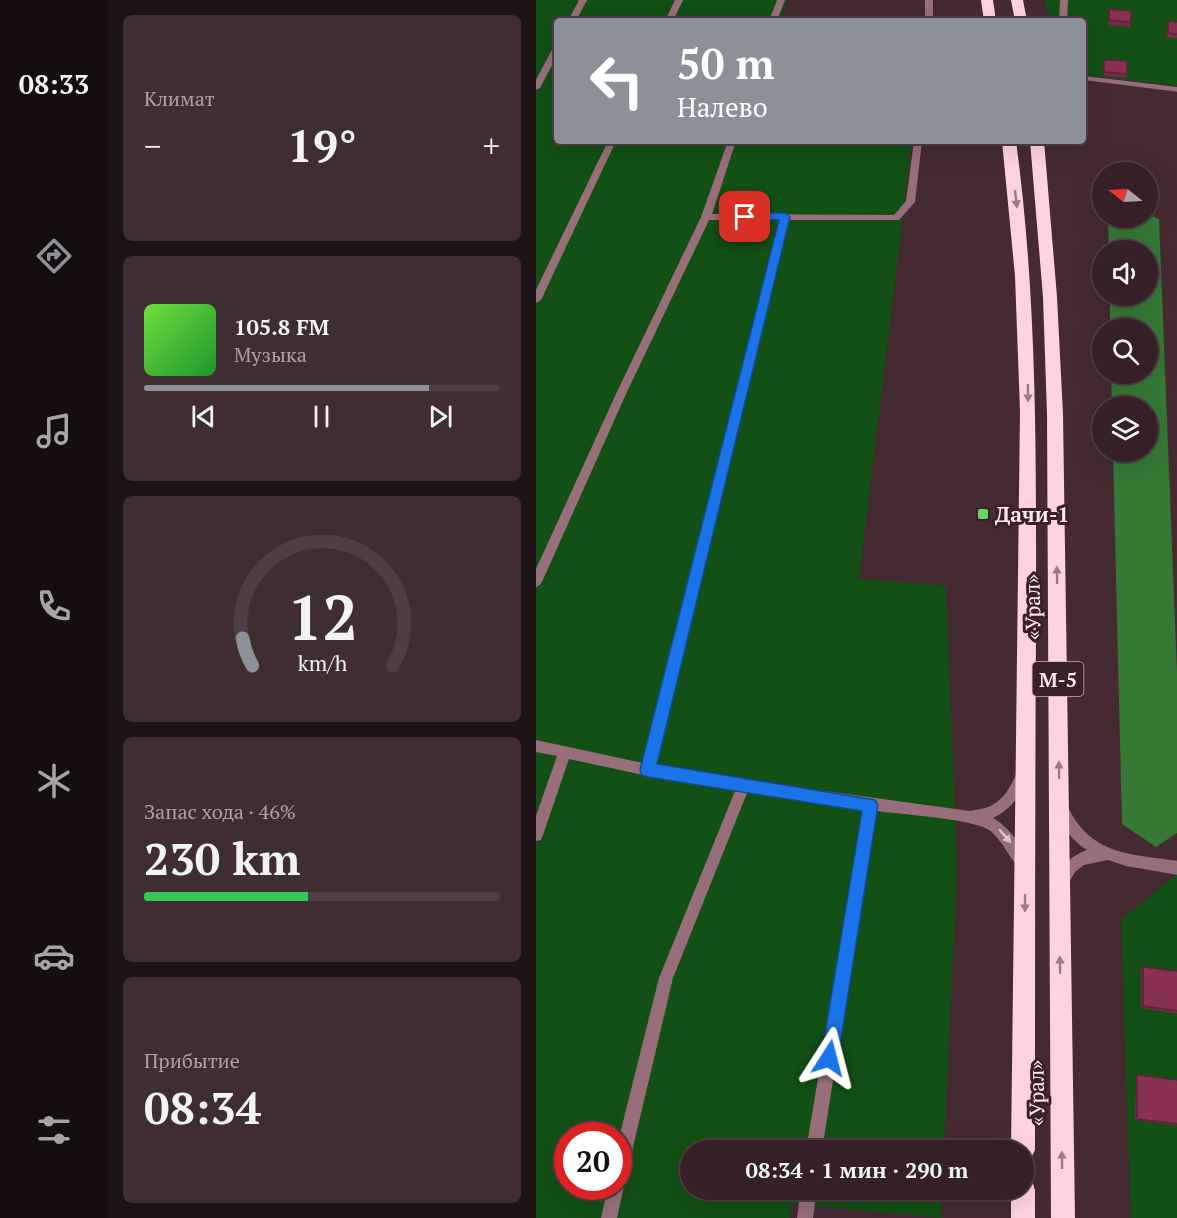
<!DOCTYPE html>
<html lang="ru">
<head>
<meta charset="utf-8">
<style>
	body { margin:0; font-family:"PT Serif",serif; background:#3f2d32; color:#f1f3f6; height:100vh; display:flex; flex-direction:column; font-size:22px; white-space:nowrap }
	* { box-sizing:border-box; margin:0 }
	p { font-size:20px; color:#a9a3a7 }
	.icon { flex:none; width:33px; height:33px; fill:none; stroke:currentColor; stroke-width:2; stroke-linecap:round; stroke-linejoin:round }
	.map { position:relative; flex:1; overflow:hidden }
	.sheet { display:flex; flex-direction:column; gap:15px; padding:15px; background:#1d1215; width:428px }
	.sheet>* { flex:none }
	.guide { position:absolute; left:18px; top:18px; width:532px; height:126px; border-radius:6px; box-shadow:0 6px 24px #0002,0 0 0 2px #4e3e43; background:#8c9099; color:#fff; overflow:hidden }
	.needle { width:39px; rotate:288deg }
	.fabs { position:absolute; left:556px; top:162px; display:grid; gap:12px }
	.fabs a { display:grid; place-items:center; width:66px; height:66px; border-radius:50%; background:#342026; box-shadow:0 6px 24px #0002,0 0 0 2px #4e3e43; font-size:30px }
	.speed { position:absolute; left:18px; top:1122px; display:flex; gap:12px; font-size:30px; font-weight:700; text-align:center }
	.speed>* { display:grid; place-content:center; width:78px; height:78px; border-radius:50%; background:#342026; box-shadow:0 6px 24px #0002,0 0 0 2px #4e3e43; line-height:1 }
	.speed .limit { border:9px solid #d22; background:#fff; color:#111 }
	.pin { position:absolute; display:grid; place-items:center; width:51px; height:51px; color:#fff; margin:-26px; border-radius:12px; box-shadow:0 3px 9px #0006 }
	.me { position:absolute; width:66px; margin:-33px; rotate:9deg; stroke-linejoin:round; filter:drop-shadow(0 0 4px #0008) }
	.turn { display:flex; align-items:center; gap:21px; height:126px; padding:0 24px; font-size:27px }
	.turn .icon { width:78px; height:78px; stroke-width:2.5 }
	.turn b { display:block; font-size:42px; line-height:51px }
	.big { font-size:45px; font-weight:800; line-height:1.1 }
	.sheet .widget { flex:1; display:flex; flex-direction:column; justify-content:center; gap:9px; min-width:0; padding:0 21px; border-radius:9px; background:#3f2d32 }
	.sheet .dial { align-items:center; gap:0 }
	.dial svg { height:156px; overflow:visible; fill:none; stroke:#4e3e43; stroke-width:7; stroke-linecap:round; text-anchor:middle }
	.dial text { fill:#f1f3f6; stroke:none }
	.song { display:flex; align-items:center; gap:18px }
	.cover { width:72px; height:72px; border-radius:9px; background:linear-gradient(135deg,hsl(100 70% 55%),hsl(130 70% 35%)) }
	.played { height:6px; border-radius:3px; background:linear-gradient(90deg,#8c9099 80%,#4e3e43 80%) }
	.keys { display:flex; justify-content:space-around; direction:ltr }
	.heat { display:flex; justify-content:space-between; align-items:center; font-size:33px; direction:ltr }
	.charge { height:9px; border-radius:4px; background:linear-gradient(90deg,#34c759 46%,#4e3e43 0) }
	.trip { position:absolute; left:144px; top:1140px; width:354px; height:60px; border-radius:30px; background:#342026; box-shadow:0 6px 24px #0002,0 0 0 2px #4e3e43; font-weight:800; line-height:60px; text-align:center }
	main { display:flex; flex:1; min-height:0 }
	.tab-bar { display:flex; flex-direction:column; width:108px; justify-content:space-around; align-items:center; background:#150d0f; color:#a9a3a7 }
	.tab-bar .icon { width:42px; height:42px }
	.tab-bar .current { color:#8c9099 }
	.tab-bar b { font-size:27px; color:#f1f3f6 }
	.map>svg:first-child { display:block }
	.green { fill:#125015; fill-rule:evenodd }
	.forest { fill:#357935 }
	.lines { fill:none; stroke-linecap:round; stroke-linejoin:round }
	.lane { fill:#986e7a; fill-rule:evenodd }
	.highway { fill:#fed3df; fill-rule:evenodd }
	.wall { fill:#752a47 }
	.building { fill:#883152; stroke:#5f2239; stroke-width:1.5 }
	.oneway { fill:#9c7a84 }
	.oneway2 { fill:#dfc6cd }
	.route { fill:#1a73e8; stroke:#114b97; stroke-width:1.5 }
	.poi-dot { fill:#66d466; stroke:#3a2028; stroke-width:2 }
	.labels { text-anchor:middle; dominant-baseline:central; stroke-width:6; stroke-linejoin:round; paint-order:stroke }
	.shield { fill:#3a2028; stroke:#c3aeb4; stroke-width:1.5 }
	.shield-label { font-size:20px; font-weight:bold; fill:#feebf0 }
	.poi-label { font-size:21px; font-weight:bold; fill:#feebf0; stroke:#3a2028; text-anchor:start }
	.street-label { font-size:21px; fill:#feebf0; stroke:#3a2028 }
</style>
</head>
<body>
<main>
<nav class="tab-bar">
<b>08:33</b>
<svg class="icon current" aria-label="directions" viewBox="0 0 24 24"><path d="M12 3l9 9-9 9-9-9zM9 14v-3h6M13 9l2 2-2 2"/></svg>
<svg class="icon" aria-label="music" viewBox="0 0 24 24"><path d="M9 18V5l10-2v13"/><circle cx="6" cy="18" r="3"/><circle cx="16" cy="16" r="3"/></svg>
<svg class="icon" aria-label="phone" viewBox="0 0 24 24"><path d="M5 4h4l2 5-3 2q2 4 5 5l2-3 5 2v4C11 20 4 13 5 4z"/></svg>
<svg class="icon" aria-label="climate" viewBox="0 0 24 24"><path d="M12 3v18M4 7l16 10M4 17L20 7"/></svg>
<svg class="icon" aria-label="car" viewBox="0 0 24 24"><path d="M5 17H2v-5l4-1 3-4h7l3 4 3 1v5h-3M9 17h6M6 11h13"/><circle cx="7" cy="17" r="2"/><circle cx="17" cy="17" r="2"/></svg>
<svg class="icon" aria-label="filters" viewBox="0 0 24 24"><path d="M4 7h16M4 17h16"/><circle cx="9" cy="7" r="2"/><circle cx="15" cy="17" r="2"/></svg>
</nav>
<section class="sheet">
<div class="widget"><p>Климат</p>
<div class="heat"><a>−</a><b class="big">19°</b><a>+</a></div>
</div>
<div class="widget">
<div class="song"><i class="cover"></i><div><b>105.8 FM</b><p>Музыка</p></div></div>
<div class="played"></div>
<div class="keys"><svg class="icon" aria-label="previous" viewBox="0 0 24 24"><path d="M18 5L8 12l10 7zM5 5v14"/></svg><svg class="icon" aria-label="pause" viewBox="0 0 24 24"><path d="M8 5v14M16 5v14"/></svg><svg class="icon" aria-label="next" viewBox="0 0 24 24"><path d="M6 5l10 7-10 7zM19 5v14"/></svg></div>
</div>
<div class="widget dial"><svg viewBox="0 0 100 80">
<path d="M14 69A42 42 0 1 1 86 69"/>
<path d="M14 69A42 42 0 0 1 9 55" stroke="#8c9099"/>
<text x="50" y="56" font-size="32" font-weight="700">12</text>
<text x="50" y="72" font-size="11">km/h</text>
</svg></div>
<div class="widget"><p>Запас хода · 46%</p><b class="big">230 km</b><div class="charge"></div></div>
<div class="widget"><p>Прибытие</p><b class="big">08:34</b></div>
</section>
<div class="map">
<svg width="642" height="1218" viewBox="0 0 642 1218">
	<rect width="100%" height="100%" fill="#452a32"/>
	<!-- green -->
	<g class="green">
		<path d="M0,0H251L244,21H21V141H376L323,579L410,586L421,871L408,1150H154V1190H406L405,1218L256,1204L254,1218H0ZM32,1136H82V1186H32Z"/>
		<path d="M509,0H641V86L548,75V21H514Z"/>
		<path d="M641,874V1218H595L585,920Z"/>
	</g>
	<!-- forest -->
	<path class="forest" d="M612,214L623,219L641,672V833L620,847L586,824L577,452H612V406H576L575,374H612V328H574V296H612V250H573L572,221L575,218H612Z"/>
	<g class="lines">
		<!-- lane -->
		<g class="lane">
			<path d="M43,0H51L40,21H32Z"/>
			<path d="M139,0H147L137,21H129Z"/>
			<path d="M241,0H249L241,21H233Z"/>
			<rect x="389" y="0" width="8" height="21"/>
			<path d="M524,0H532L531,21H523Z"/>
			<path d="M18,46H21V56L4,88L0,90V80Z"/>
			<path d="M548,76L642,87V92L548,80Z"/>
			<path d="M72,141H80L5,300L0,303V290Z"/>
			<path d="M192,141H200L176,214L358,215L370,201L378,141H386L379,202L363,220H253L120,765L207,780L434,811C439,810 444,809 449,808C466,803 475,787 481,772L486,770L491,772L493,776C484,795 476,809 457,818C474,828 484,843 492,862L490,867L485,869C478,866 466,839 453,830C437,819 363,814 340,811L286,1150H270L327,809L211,793L137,978L90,1177L87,1183L88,1186L81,1218H65L72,1186H82V1142L123,978L199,791L112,776L33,759L7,835L5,840L0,841V816L21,756L0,752V740L107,763L244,220H173L90,394L6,582L4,585L0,587V569L80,394L165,217Z"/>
			<path d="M527,805L532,807C555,855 594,854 642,861V875L590,866L572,860L548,865L539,872L532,884L527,886L522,884L520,879C527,864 535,856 551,850C535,840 528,828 520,811L522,807Z"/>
			<path d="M265,1190H281L277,1218H261Z"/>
		</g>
		<!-- highway -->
		<g class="highway">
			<path d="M445,0H457L460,21H448Z"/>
			<path d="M475,0H487L491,21H479Z"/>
			<path d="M466,141H480C502,303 500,465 500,627C499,802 499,976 499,1150L495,1158L488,1162V1150H475L484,411L479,276Z"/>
			<path d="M494,141H508L521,297L527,414L539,1218H515L511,414L507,297Z"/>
			<path d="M488,1178L496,1181L499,1190V1218H475V1190H488Z"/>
		</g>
	</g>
	<!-- wall -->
	<g class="wall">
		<path d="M573,9L595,22L594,27L572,25Z"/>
		<path d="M632,21L642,22V38H631V26Z"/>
		<path d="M568,60L591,74L590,78L567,76Z"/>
		<path d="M607,967L642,971V1014L605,1008V969Z"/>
		<path d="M601,1075L642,1080V1126L599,1120L600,1077Z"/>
	</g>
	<!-- building -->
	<g class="building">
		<path d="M573,9L595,11V22L573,20Z"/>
		<path d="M632,21L642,22V34L632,33Z"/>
		<path d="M568,60L591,61V74L568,72Z"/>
		<path d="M607,967L642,971V1011L607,1006Z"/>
		<path d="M601,1075L642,1080V1124L601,1119Z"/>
	</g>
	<!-- one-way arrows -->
	<defs><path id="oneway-solid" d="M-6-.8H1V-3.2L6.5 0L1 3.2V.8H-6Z" transform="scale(1.5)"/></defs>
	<g class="oneway">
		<use href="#oneway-solid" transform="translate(480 199) rotate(83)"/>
		<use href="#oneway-solid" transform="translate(492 393) rotate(89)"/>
		<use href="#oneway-solid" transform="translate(521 575) rotate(-91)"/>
		<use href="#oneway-solid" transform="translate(523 770) rotate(-91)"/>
		<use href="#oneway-solid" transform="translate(489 903) rotate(90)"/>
		<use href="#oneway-solid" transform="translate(524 965) rotate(-91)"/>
		<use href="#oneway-solid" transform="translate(526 1160) rotate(-91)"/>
	</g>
	<use class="oneway2" href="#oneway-solid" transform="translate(469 836) rotate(49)"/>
	<!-- route -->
	<path class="route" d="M209,213H249L254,217L121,764L339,800L342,805L302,1058L299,1065L293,1067L287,1065L285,1058L326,811L112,777L106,775L104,770L243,220L206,219L204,217Z"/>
	<!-- markers -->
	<rect class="poi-dot" x="441" y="508" width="12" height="12" rx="3"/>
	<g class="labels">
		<!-- shield labels -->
		<rect class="shield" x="496.5" y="662" width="51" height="34" rx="4.5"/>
		<g class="shield-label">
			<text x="522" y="679">М-5</text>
		</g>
		<!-- poi labels -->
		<g class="poi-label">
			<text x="459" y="514">Дачи-1</text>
		</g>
		<!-- street labels -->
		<g class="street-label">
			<text transform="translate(496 607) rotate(-91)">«Урал»</text>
			<text transform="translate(500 1093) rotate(-91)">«Урал»</text>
		</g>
	</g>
</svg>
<div class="fabs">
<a><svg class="needle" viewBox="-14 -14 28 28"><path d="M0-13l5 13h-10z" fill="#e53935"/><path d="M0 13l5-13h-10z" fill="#a9a3a7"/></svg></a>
<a><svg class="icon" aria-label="sound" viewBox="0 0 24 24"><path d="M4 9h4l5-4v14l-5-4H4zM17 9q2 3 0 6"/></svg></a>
<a><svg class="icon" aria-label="search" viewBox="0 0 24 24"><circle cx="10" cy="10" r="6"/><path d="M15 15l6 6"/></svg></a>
<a><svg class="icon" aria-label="layers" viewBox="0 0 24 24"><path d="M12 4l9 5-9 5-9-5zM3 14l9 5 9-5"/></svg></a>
</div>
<div class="speed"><div class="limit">20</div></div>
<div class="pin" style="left:209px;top:217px;background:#d93025"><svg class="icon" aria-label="arrive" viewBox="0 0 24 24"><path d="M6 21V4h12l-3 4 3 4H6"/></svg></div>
<svg class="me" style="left:293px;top:1058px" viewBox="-20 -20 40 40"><path d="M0-17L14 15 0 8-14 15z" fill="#1a73e8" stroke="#fff" stroke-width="4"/></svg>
<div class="trip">08:34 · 1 мин · 290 m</div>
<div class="guide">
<div class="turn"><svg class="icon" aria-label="left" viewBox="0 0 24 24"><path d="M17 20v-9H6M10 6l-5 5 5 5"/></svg><div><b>50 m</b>Налево</div></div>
</div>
</div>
</main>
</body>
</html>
